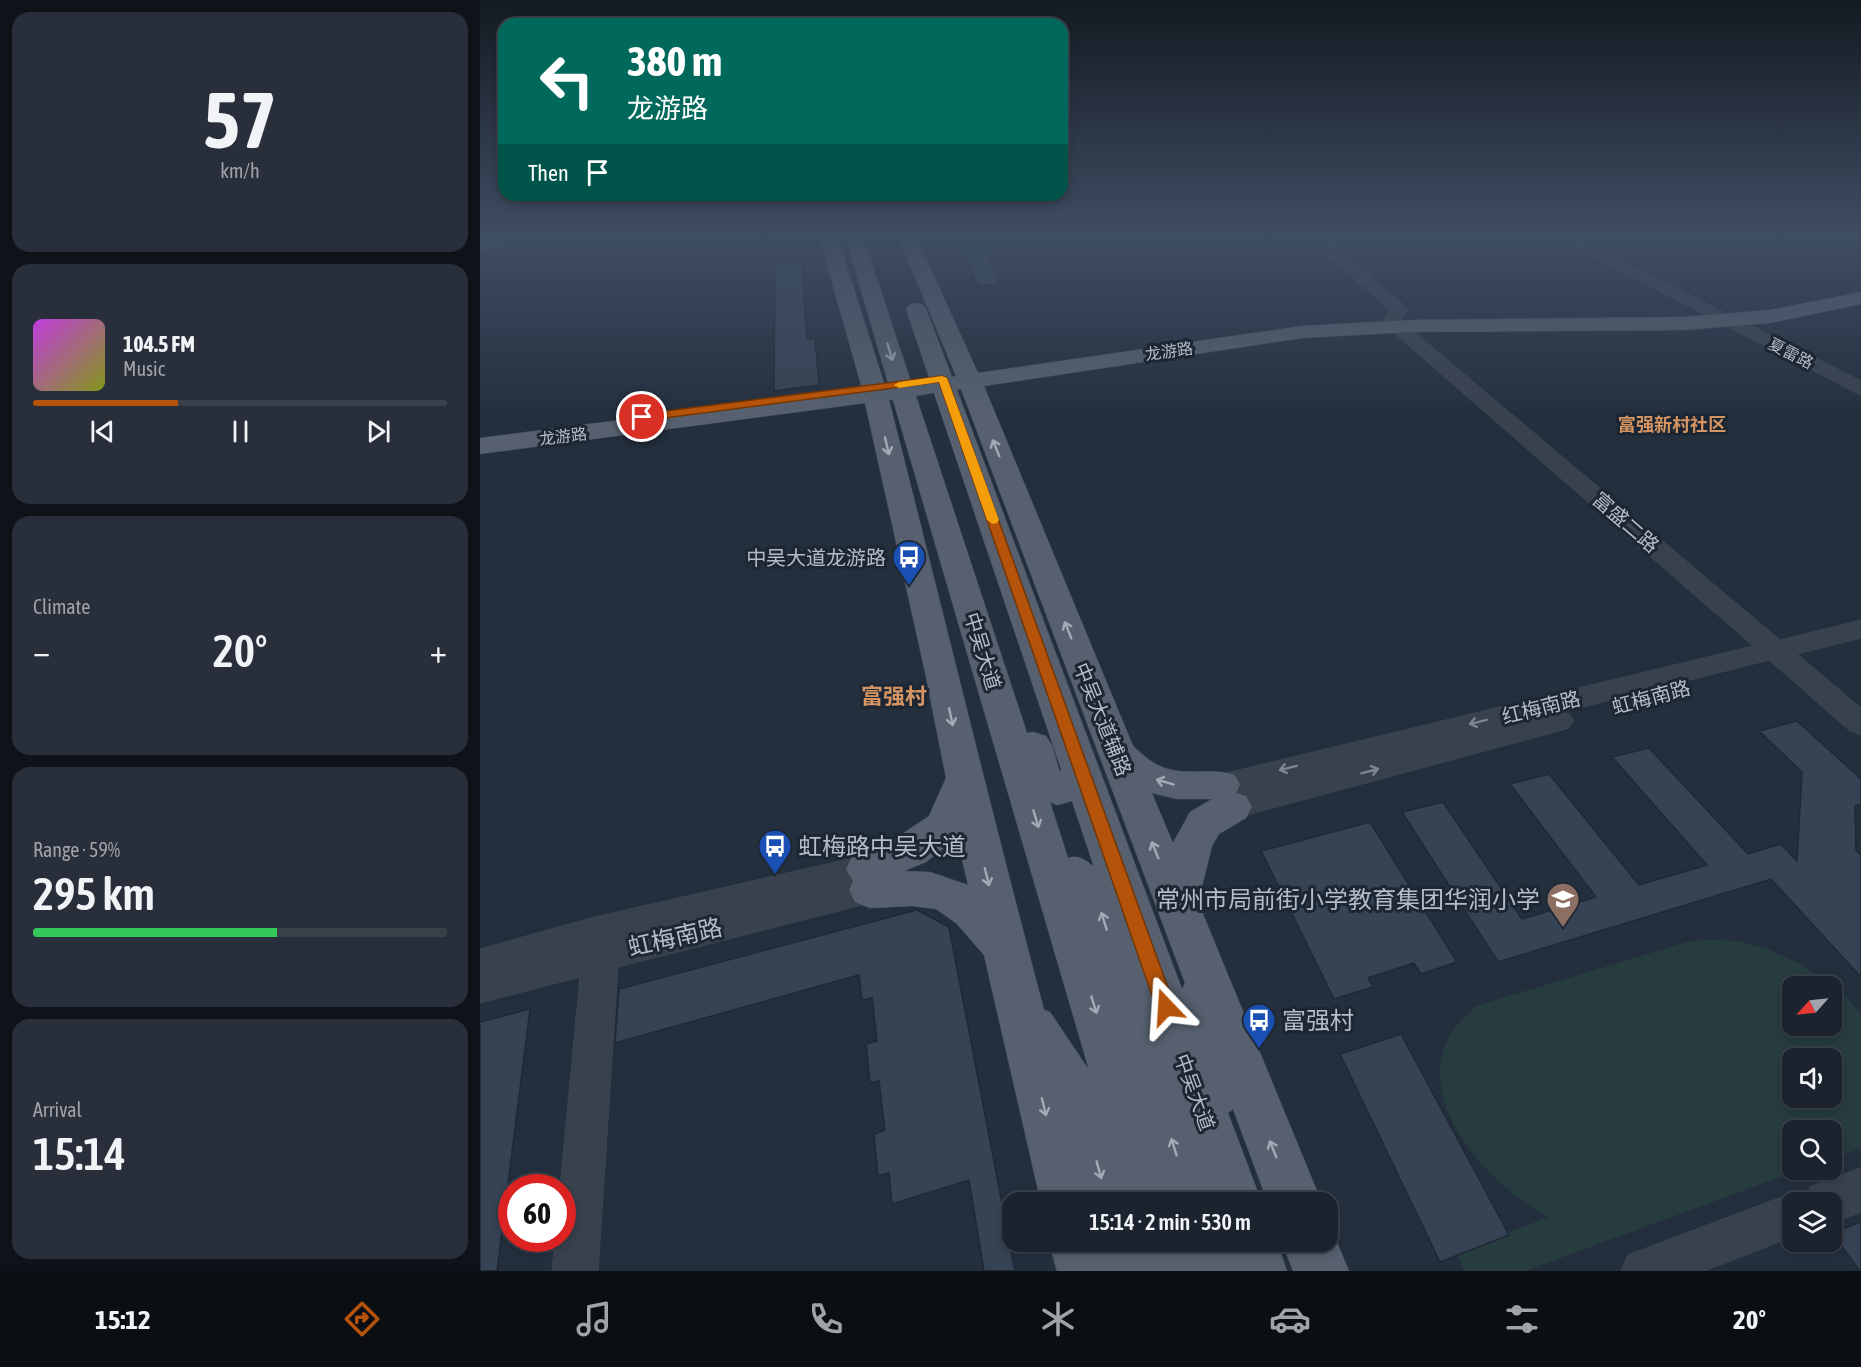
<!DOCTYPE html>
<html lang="en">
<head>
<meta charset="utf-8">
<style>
	body { margin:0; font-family:"Asap Condensed","Noto Sans SC",sans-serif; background:#282f3a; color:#f1f3f6; height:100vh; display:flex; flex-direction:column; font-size:22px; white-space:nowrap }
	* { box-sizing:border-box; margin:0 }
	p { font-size:20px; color:#a0a4aa }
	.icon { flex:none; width:33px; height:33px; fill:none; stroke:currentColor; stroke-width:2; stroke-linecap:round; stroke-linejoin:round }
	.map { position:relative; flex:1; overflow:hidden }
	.panel { display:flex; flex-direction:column; gap:12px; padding:12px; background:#0f1319; width:480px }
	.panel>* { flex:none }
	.banner { position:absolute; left:18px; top:18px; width:570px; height:183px; border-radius:18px; box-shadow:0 3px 9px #0003,0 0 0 2px #39404a; background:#00695c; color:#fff; overflow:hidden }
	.needle { width:39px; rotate:243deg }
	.buttons { position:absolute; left:1302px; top:976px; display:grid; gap:12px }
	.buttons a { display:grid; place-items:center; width:60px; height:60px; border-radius:12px; background:#1b232e; box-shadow:0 3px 9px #0003,0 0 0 2px #39404a; font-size:30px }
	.speed { position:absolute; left:18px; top:1174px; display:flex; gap:12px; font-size:30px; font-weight:700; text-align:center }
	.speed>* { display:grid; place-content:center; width:78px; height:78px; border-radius:50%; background:#1b232e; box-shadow:0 3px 9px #0003,0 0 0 2px #39404a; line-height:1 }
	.speed .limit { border:9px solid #d22; background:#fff; color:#111 }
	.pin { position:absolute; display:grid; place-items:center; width:51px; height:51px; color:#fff; margin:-26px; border:3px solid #fff; border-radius:50%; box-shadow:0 2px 6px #0007 }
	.me { position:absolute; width:66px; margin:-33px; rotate:340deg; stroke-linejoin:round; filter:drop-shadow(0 0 4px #0008) }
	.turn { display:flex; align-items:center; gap:21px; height:126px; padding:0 30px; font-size:27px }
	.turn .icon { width:78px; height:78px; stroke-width:2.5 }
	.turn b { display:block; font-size:42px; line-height:51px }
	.then { display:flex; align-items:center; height:57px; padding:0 30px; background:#0003; gap:12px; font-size:22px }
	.big { font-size:45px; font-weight:600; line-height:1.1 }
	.panel .widget { flex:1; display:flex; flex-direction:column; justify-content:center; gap:9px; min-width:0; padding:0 21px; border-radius:18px; background:#282f3a }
	.panel .dial { align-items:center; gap:0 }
	.dial b { font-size:78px; line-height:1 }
	.song { display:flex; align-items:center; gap:18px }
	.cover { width:72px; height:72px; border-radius:9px; background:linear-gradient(135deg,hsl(290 70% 55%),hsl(70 70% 35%)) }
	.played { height:6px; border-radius:3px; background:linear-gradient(90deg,#b45309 35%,#39404a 35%) }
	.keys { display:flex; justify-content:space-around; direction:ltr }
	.heat { display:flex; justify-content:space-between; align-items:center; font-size:33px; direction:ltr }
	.charge { height:9px; border-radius:4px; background:linear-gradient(90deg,#34c759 59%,#39404a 0) }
	.trip { position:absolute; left:522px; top:1192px; width:336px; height:60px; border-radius:18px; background:#1b232e; box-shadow:0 3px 9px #0003,0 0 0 2px #39404a; font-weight:600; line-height:60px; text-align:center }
	.tabs { display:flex; height:96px; justify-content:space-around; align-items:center; background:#0b0e12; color:#a0a4aa }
	.tabs .icon { width:42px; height:42px }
	.tabs .active { color:#b45309 }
	.tabs b { font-size:27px; color:#f1f3f6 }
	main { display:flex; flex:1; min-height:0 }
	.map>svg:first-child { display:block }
	.green { fill:#263c3f; fill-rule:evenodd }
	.building { fill:#364354; stroke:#1f2835; stroke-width:1.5 }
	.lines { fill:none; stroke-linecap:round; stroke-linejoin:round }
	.minor-casing { stroke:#414a57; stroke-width:1 }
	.major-casing { stroke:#414a57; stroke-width:1 }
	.minor { fill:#38414e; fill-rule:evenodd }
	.major { fill:#56606e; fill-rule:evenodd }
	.oneway { stroke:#a1aab7 }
	.oneway2 { stroke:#7c8592 }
	.route { fill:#b45309; stroke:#753606; stroke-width:1.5 }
	.slow { fill:#f59e0b }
	.labels { text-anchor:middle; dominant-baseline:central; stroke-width:6; stroke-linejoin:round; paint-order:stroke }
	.far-street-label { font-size:16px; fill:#b4bcc9; stroke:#1d2633 }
	.far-quarter-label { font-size:18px; font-weight:bold; fill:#d59563; stroke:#1d2633 }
	.street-label { font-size:20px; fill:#b4bcc9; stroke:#1d2633 }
	.poi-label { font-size:20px; fill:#b4bcc9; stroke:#1d2633; text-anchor:end }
	.quarter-label { font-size:22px; font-weight:bold; fill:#d59563; stroke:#1d2633 }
	.near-poi-label { font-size:24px; fill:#b4bcc9; stroke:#1d2633; text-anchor:start }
	.near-street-label { font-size:24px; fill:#b4bcc9; stroke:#1d2633 }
</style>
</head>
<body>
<main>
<section class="panel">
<div class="widget dial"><b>57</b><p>km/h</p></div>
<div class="widget">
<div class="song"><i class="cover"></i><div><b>104.5 FM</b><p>Music</p></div></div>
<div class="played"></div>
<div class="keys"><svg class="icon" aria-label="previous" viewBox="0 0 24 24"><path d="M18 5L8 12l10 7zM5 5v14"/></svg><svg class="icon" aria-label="pause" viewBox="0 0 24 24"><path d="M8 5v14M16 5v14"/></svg><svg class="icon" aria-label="next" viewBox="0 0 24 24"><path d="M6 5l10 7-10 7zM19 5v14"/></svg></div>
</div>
<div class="widget"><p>Climate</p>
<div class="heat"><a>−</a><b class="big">20°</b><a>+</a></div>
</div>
<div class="widget"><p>Range · 59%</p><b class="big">295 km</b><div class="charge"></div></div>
<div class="widget"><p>Arrival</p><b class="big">15:14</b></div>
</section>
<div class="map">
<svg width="1381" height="1271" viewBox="0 0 1381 1271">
	<rect width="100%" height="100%" fill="#242f3e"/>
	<!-- green -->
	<path class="green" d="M1233,940L1258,941L1290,950L1318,963L1362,992L1381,1014V1148L1352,1159V1131H1312V1170H1320L1045,1271H985L976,1252L1069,1217C998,1180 909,1075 996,1006L1210,941ZM1312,987H1352V1026H1312ZM1312,1059H1352V1098H1312Z"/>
	<!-- building -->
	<g class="building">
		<path d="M500,241L520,284L498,286L479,243Z"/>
		<path d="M322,262L327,339L335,338L339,385L294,391L295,264Z"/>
		<path d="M1317,721L1381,779V805L1375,806L1376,850L1381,855V977L1291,879L1018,962L922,812L963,802L1042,919L1116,897L1030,784L1069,774L1159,885L1227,865L1132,757L1169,748L1268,854L1301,844L1317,861L1322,772L1279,731Z"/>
		<path d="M890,822L977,962L941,974L934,963L888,978L893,987L854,999L781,851Z"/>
		<path d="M437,910L469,927L535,1271H504L489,1180L412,1204L409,1173L398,1176L394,1134L405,1130L399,1081L390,1083L386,1044L397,1041L392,998L382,1000L379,975L135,1043L139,989Z"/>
		<path d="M50,1009L17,1271H0V1022Z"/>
		<path d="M921,1034L1029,1235L960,1262L860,1054Z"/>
		<path d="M1381,1222V1271H1380L1352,1233Z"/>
	</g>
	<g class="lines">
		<defs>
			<g id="minor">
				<path d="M35,236H75L68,240L0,251V241Z"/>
				<path d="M856,236H873L857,249L920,301L927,311L920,320L1300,640L1381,620V638L1317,654L1381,708V735L1370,731L1289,660L1083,712L1089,714L1094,721L1089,728L1079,731L752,819L741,816L736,807L741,798L813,779L741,797L730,793L725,785L730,777L1273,646L905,325L902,321L909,311L908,308L840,249Z"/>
				<path d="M1074,236H1093L1381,381V395Z"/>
				<path d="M387,855L399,859L404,869L399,879L402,880L407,890L402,900L138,967L118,1271H72L75,1239H82V1188H80L100,977L0,1003V949L111,918Z"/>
				<path d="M1381,1168V1212L1352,1223V1203H1312V1237L1224,1271H1141L1148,1255L1312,1193L1326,1198L1330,1187Z"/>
			</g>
			<g id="major">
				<path d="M339,236H357L405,386H409L365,236H383L431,382L450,380L426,309L429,305L436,303L443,305L446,309L472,377L476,376L418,236H436L498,373L822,326L931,320L1205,317L1290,310L1381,292V304L1290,323L1205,330L931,332L822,338L504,386L653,746C661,753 670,762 680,766C703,777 731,767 755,775L760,785L756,793L766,796L772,807L766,818L739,834L732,846L718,902L842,1203H788L753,1109L748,1113L782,1203H561L504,955L476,923L456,909L433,906L390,908L375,902L369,890L373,881L366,869L372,857L416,838L449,816L466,778L445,672L385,403L0,454V438L382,389ZM481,389L705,983L702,989L477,390ZM454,393L581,769L580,773L572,745L566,736L553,732L547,733L436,396ZM409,400H413L609,1070L570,1012L564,1010C510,807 461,603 409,400ZM672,793L696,799H732L710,812L693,843ZM592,801L614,867C607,861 598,854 588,858L570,802L577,805ZM477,838L488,885L450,872L424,871L446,862Z"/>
				<path d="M848,1221L869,1271H813L802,1242H848Z"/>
				<path d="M569,1242H797L807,1271H577Z"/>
			</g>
		</defs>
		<!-- minor casing -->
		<use href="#minor" class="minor-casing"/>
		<!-- major casing -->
		<use href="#major" class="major-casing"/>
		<!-- minor -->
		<use href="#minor" class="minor"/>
		<!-- major -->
		<use href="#major" class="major"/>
	</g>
	<!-- one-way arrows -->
	<defs><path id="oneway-shaft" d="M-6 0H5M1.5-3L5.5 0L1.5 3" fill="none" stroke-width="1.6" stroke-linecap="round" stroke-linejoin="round" transform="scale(1.5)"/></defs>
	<g class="oneway">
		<use href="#oneway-shaft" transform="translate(410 352) rotate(73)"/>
		<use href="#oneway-shaft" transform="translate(407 446) rotate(77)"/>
		<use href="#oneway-shaft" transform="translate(516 448) rotate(-112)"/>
		<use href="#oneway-shaft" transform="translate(588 630) rotate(-112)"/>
		<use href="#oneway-shaft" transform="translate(471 717) rotate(78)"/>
		<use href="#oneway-shaft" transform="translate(685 782) rotate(-164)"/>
		<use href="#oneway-shaft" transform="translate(556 819) rotate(73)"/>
		<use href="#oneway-shaft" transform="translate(675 850) rotate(-112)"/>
		<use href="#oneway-shaft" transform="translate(507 877) rotate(76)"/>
		<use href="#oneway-shaft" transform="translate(624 921) rotate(-107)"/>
		<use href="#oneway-shaft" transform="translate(614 1005) rotate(73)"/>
		<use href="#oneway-shaft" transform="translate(564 1107) rotate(76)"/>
		<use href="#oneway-shaft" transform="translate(694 1147) rotate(-107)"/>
		<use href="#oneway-shaft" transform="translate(793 1149) rotate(-112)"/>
		<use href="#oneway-shaft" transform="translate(619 1170) rotate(74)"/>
	</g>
	<g class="oneway2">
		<use href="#oneway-shaft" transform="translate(998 722) rotate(166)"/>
		<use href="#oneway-shaft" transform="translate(808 768) rotate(166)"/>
		<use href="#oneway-shaft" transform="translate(890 771) rotate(-15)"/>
	</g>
	<!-- sky -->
	<linearGradient id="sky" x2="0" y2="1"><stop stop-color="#141a22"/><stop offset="0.57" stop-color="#3f4d63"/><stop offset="1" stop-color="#3f4d63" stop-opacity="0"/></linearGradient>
	<rect width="1381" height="414" fill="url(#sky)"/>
	<!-- route -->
	<path class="route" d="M462,376L467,378L695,1007L692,1014L686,1016L679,1014L676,1007L459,382L162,421L157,417L162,414Z"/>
	<!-- slow -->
	<path class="slow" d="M462,376L467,378L519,520L517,523L513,524L507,520L459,382L419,388L414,385L419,382Z"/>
	<!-- icons -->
	<defs>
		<symbol id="bus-pin" viewBox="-11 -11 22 30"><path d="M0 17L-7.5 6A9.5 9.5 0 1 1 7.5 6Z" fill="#1a4fb4" stroke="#1d2633"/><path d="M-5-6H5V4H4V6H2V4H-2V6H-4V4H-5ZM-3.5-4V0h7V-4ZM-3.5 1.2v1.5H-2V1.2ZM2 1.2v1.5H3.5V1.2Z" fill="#fff"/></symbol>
		<symbol id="school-pin" viewBox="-11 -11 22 30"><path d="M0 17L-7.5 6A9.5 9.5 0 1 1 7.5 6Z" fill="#8d6e63" stroke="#1d2633"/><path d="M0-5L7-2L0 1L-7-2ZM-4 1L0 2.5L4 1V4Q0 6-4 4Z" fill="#fff"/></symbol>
	</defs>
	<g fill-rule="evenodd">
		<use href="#bus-pin" x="410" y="538" width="38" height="52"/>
		<use href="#bus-pin" x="276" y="827" width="38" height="52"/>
		<use href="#school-pin" x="1064" y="880" width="38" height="52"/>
		<use href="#bus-pin" x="760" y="1001" width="38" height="52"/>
	</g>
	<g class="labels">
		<!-- far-street labels -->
		<g class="far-street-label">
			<text transform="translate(689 351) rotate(-8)">龙游路</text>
			<text transform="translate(1311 353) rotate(27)">夏雷路</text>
			<text transform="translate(83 436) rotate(-7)">龙游路</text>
		</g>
		<!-- far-quarter labels -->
		<g class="far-quarter-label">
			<text x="1192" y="424">富强新村社区</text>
		</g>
		<!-- street labels -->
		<g class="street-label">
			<text transform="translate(1146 522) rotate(41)">富盛二路</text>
			<text transform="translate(503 651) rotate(73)">中吴大道</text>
			<text transform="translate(1171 697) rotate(-15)">虹梅南路</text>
			<text transform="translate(1061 707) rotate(-14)">红梅南路</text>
			<text transform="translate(623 719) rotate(68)">中吴大道辅路</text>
			<text transform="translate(715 1092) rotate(70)">中吴大道</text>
		</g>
		<!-- poi labels -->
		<g class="poi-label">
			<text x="406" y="557">中吴大道龙游路</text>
		</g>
		<!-- quarter labels -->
		<g class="quarter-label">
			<text x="414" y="696">富强村</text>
		</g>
		<!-- near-poi labels -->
		<g class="near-poi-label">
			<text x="318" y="846">虹梅路中吴大道</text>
			<text x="1060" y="899" text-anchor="end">常州市局前街小学教育集团华润小学</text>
			<text x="802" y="1020">富强村</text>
		</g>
		<!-- near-street labels -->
		<g class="near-street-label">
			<text transform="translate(195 937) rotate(-13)">虹梅南路</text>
		</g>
	</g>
</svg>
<div class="buttons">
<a><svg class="needle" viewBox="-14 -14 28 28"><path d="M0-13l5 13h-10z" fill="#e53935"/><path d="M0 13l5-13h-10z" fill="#a0a4aa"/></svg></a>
<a><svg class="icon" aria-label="sound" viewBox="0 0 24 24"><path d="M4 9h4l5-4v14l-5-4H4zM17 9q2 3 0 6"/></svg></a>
<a><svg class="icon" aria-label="search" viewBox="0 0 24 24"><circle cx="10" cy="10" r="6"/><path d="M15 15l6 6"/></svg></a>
<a><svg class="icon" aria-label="layers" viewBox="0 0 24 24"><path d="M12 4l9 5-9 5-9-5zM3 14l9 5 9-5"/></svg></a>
</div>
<div class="speed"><div class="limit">60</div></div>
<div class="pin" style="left:162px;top:417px;background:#d93025"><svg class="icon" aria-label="arrive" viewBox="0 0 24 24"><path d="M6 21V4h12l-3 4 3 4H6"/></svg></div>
<svg class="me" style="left:686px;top:1007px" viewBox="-20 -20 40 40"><path d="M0-17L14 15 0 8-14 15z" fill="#b45309" stroke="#fff" stroke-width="4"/></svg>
<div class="trip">15:14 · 2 min · 530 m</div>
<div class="banner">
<div class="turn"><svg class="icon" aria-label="left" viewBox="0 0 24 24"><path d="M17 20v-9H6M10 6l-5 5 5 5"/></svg><div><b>380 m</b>龙游路</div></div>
<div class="then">Then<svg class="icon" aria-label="arrive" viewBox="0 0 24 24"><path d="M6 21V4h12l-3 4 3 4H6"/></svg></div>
</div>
</div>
</main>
<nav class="tabs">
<b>15:12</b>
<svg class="icon active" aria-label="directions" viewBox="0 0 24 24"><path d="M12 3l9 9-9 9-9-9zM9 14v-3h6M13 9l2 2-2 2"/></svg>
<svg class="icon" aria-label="music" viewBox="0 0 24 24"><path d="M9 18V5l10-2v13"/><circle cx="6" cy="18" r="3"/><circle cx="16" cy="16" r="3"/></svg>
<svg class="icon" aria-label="phone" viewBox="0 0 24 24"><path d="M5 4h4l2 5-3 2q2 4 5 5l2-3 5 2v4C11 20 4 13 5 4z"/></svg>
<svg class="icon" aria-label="climate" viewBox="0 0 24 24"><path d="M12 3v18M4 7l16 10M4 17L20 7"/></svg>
<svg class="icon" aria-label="car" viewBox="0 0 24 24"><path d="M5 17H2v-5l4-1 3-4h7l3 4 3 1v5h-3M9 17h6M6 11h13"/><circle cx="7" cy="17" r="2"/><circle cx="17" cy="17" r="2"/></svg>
<svg class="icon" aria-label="filters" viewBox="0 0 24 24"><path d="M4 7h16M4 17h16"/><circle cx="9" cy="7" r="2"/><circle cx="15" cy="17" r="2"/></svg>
<b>20°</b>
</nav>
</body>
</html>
